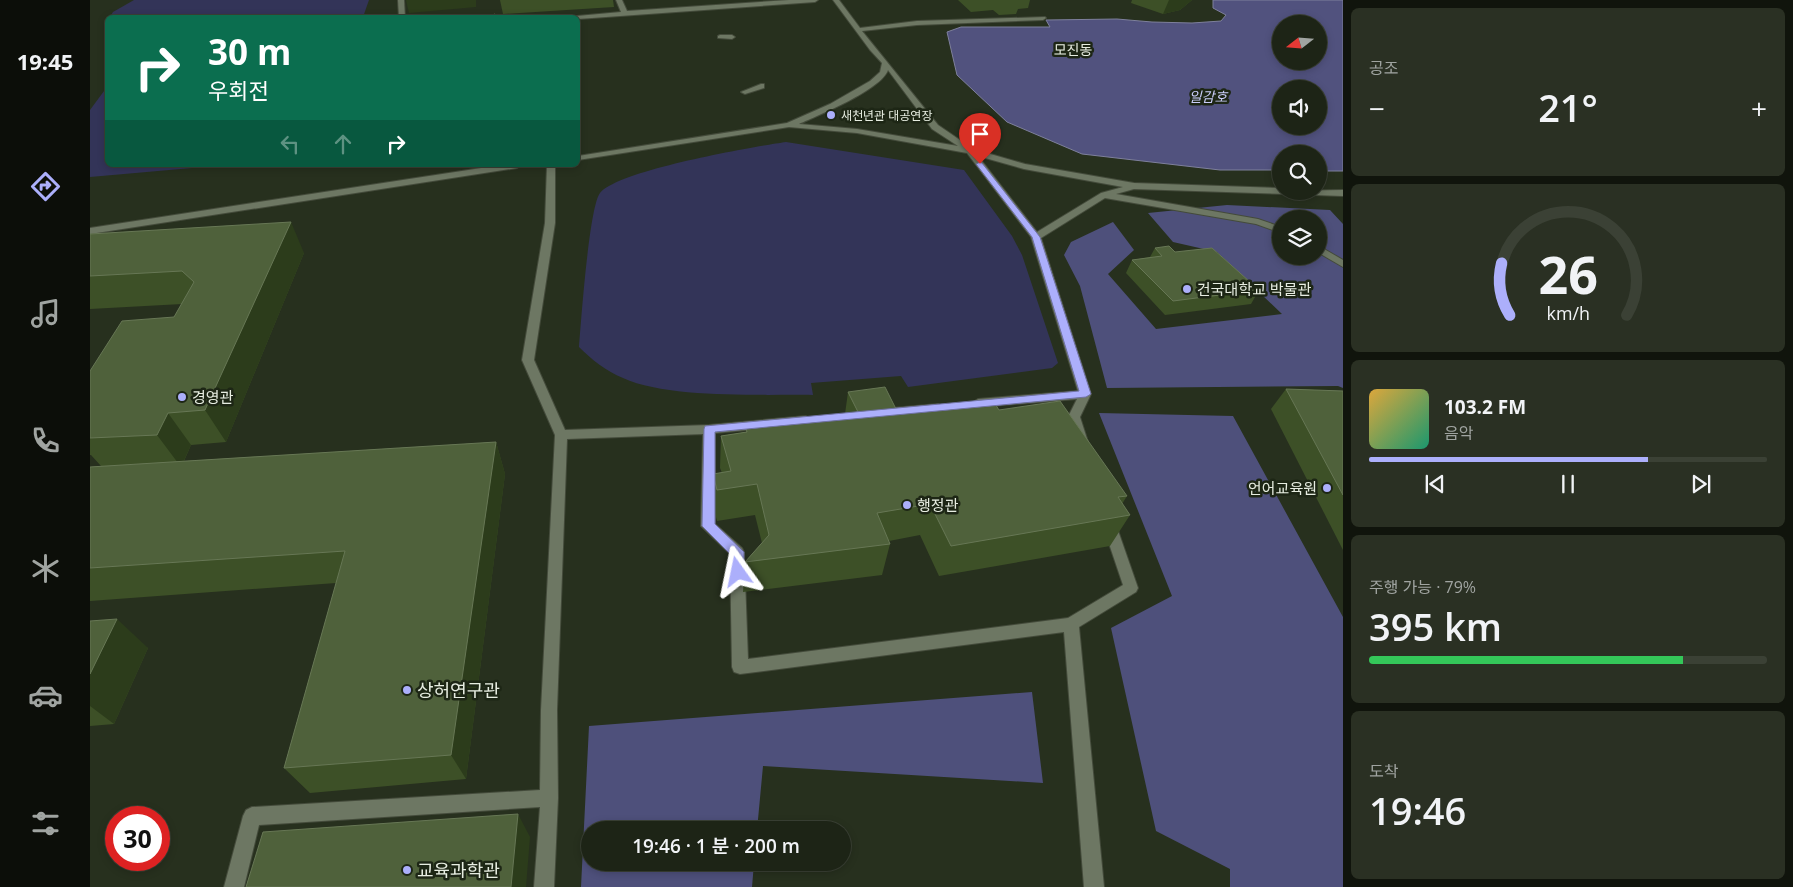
<!DOCTYPE html>
<html lang="ko">
<head>
<meta charset="utf-8">
<style>
	body { margin:0; font-family:"Open Sans","Noto Sans KR",sans-serif; background:#2a3023; color:#f1f3f6; height:100vh; display:flex; flex-direction:column; font-size:19px; white-space:nowrap }
	* { box-sizing:border-box; margin:0 }
	p { font-size:16px; color:#a0a4a1 }
	.icon { flex:none; width:28px; height:28px; fill:none; stroke:currentColor; stroke-width:2; stroke-linecap:round; stroke-linejoin:round }
	.map { position:relative; flex:1; overflow:hidden }
	.drawer { display:flex; flex-direction:column; gap:8px; padding:8px; background:#10140c; width:450px }
	.drawer>* { flex:none }
	.banner { position:absolute; left:15px; top:15px; width:475px; height:152px; border-radius:8px; box-shadow:0 2px 8px #0003,0 0 0 1px #3b4135; background:#0b6e4f; color:#fff; overflow:hidden }
	.needle { width:32px; rotate:253deg }
	.controls { position:absolute; left:1182px; top:15px; display:grid; gap:10px }
	.controls a { display:grid; place-items:center; width:55px; height:55px; border-radius:50%; background:#1d2416; box-shadow:0 2px 8px #0003,0 0 0 1px #3b4135; font-size:25px }
	.speed { position:absolute; left:15px; top:806px; display:flex; gap:10px; font-size:25px; font-weight:700; text-align:center }
	.speed>* { display:grid; place-content:center; width:65px; height:65px; border-radius:50%; background:#1d2416; box-shadow:0 2px 8px #0003,0 0 0 1px #3b4135; line-height:1 }
	.speed .limit { border:8px solid #d22; background:#fff; color:#111 }
	.pin { position:absolute; display:grid; place-items:center; width:42px; height:42px; color:#fff; margin:-51px -21px; border-radius:50% 50% 50% 0; rotate:-45deg; box-shadow:0 0 5px #0007 }
	.pin .icon { rotate:45deg }
	.me { position:absolute; width:55px; margin:-28px; rotate:348deg; stroke-linejoin:round; filter:drop-shadow(0 0 4px #0008) }
	.turn { display:flex; align-items:center; gap:18px; height:105px; padding:0 20px; font-size:22px }
	.turn .icon { width:65px; height:65px; stroke-width:2.5 }
	.turn b { display:block; font-size:35px; line-height:42px }
	.lanes { display:flex; align-items:center; height:48px; padding:0 20px; background:#0003; justify-content:center; gap:25px; direction:ltr }
	.lanes .off { opacity:.35 }
	.big { font-size:38px; font-weight:600; line-height:1.1 }
	.drawer .card { flex:1; display:flex; flex-direction:column; justify-content:center; gap:8px; min-width:0; padding:0 18px; border-radius:8px; background:#2a3023 }
	.drawer .dial { align-items:center; gap:0 }
	.dial svg { height:130px; overflow:visible; fill:none; stroke:#3b4135; stroke-width:7; stroke-linecap:round; text-anchor:middle }
	.dial text { fill:#f1f3f6; stroke:none }
	.song { display:flex; align-items:center; gap:15px }
	.cover { width:60px; height:60px; border-radius:8px; background:linear-gradient(135deg,hsl(40 70% 55%),hsl(160 70% 35%)) }
	.played { height:5px; border-radius:2px; background:linear-gradient(90deg,#acaffb 70%,#3b4135 70%) }
	.keys { display:flex; justify-content:space-around; direction:ltr }
	.heat { display:flex; justify-content:space-between; align-items:center; font-size:28px; direction:ltr }
	.charge { height:8px; border-radius:4px; background:linear-gradient(90deg,#34c759 79%,#3b4135 0) }
	.trip { position:absolute; left:491px; top:821px; width:270px; height:50px; border-radius:25px; background:#1d2416; box-shadow:0 2px 8px #0003,0 0 0 1px #3b4135; font-weight:600; line-height:50px; text-align:center }
	main { display:flex; flex:1; min-height:0 }
	.menu { display:flex; flex-direction:column; width:90px; justify-content:space-around; align-items:center; background:#0c0e09; color:#a0a4a1 }
	.menu .icon { width:35px; height:35px }
	.menu .active { color:#acaffb }
	.menu b { font-size:22px; color:#f1f3f6 }
	.map>svg:first-child { display:block }
	.green { fill:#333458 }
	.forest { fill:#4e507b; fill-rule:evenodd }
	.water { fill:#51527e; stroke:#7e809c; fill-rule:evenodd }
	.lines { fill:none; stroke-linecap:round; stroke-linejoin:round }
	.street-casing { stroke:#444b3b; stroke-width:2 }
	.street { fill:#6d7763; fill-rule:evenodd }
	.wall { fill:#3d5027 }
	.shaded-wall { fill:#2c3c1b }
	.building { fill:#4f613b; stroke:#677755 }
	.route { fill:#acaffb; stroke:#7072a3 }
	.poi-dot { fill:#acaffb; stroke:#1d2615; stroke-width:2 }
	.labels { text-anchor:middle; dominant-baseline:central; stroke-width:5; stroke-linejoin:round; paint-order:stroke }
	.far-poi-label { font-size:12px; fill:#e7ede1; stroke:#1d2615; text-anchor:start }
	.far-neighbourhood-label { font-size:14px; fill:#e7ede1; stroke:#1d2615 }
	.far-water-label { font-size:14px; font-style:italic; fill:#cacdf9; stroke:#1d2615 }
	.poi-label { font-size:15px; fill:#e7ede1; stroke:#1d2615; text-anchor:start }
	.near-poi-label { font-size:18px; fill:#e7ede1; stroke:#1d2615; text-anchor:start }
</style>
</head>
<body>
<main>
<nav class="menu">
<b>19:45</b>
<svg class="icon active" aria-label="directions" viewBox="0 0 24 24"><path d="M12 3l9 9-9 9-9-9zM9 14v-3h6M13 9l2 2-2 2"/></svg>
<svg class="icon" aria-label="music" viewBox="0 0 24 24"><path d="M9 18V5l10-2v13"/><circle cx="6" cy="18" r="3"/><circle cx="16" cy="16" r="3"/></svg>
<svg class="icon" aria-label="phone" viewBox="0 0 24 24"><path d="M5 4h4l2 5-3 2q2 4 5 5l2-3 5 2v4C11 20 4 13 5 4z"/></svg>
<svg class="icon" aria-label="climate" viewBox="0 0 24 24"><path d="M12 3v18M4 7l16 10M4 17L20 7"/></svg>
<svg class="icon" aria-label="car" viewBox="0 0 24 24"><path d="M5 17H2v-5l4-1 3-4h7l3 4 3 1v5h-3M9 17h6M6 11h13"/><circle cx="7" cy="17" r="2"/><circle cx="17" cy="17" r="2"/></svg>
<svg class="icon" aria-label="filters" viewBox="0 0 24 24"><path d="M4 7h16M4 17h16"/><circle cx="9" cy="7" r="2"/><circle cx="15" cy="17" r="2"/></svg>
</nav>
<div class="map">
<svg width="1253" height="887" viewBox="0 0 1253 887">
	<rect width="100%" height="100%" fill="#27301e"/>
	<!-- green -->
	<g class="green">
		<path d="M44,0H279L273,17H20L23,12Z"/>
		<path d="M17,87L18,165H136L0,177V110Z"/>
		<path d="M696,142L874,170L922,236L932,255L968,363L962,368L818,387L811,376L721,383L723,395C671,394 579,399 533,378C516,371 502,360 489,347C491,323 499,207 510,193C529,170 662,147 696,142Z"/>
	</g>
	<!-- forest -->
	<g class="forest">
		<path d="M1137,205L1240,210L1253,224V388L1248,386L1017,388L990,286L974,255L981,242L1023,222L1044,250L1018,274L1066,329L1192,314L1127,252L1083,242L1058,213ZM1191,219H1229V256H1191Z"/>
		<path d="M1009,413L1143,416L1253,617V887H1140V869L1066,831L1021,628L1082,596Z"/>
		<path d="M942,692L953,783L673,766L667,830H500V862L664,863L662,887H491L499,726Z"/>
	</g>
	<!-- water -->
	<path class="water" d="M1123,0H1253V171H1229V154H1191V170H1130L992,154L917,122L867,75L857,32L871,27H960L956,20L1027,19L1062,22L1102,23L1131,21L1136,15L1123,8ZM1191,24H1229V61H1191ZM1191,89H1229V126H1191Z"/>
	<g class="lines">
		<defs>
			<g id="street">
				<path d="M308,0H314L315,18H309Z"/>
				<path d="M526,0H532L537,11L699,0H728L725,2L488,19L465,18L531,12Z"/>
				<path d="M743,0H749L770,28L827,21L955,17L956,18L953,20L827,25L772,31L848,125L883,149L935,164L1044,183L1191,188V191L1253,190V196L1044,189L1026,194L1168,219L1191,227V233L1166,224L1015,198L951,238L1001,394L990,417L998,442L996,445H988L978,417L987,399L888,407L884,406L882,403L888,399L988,391L941,237L877,153L767,133L699,127L488,160V156L697,123L740,104L780,81L790,72L792,63L780,50ZM798,70L842,129L868,146L767,129L709,124C729,115 791,90 798,70ZM888,156L934,169L1033,187L1011,193L947,232Z"/>
				<path d="M630,35H642L645,37L642,39L628,38V36Z"/>
				<path d="M671,84H674V88L655,94L651,92Z"/>
				<path d="M411,165H431L427,168L0,234V228Z"/>
				<path d="M457,165H465V223L444,360L475,430L619,425L716,416L722,420L716,424L625,433V524L652,548L654,552L658,659L978,618L1033,585L1012,523L1014,519L1019,518L1024,519L1048,588L1046,592L989,627L1014,887H994L974,632L650,674L644,672L642,667L640,554L611,526L613,434L477,439L467,710L468,798L464,887H444L450,807L169,825L154,887H134L153,816L156,810L162,807L450,790L451,710L465,435L432,360L455,223Z"/>
				<path d="M1229,246L1253,260V267L1229,253Z"/>
				<path d="M848,404L854,408L852,411L791,417L785,413L791,409Z"/>
			</g>
		</defs>
		<!-- street casing -->
		<use href="#street" class="street-casing"/>
		<!-- street -->
		<use href="#street" class="street"/>
	</g>
	<!-- wall -->
	<g class="wall">
		<path d="M410,0H523L524,7L413,14Z"/>
		<path d="M868,0H940L938,8L928,9L926,14L909,15L903,10L881,12Z"/>
		<path d="M1042,0H1102L1090,10L1073,14L1041,3Z"/>
		<path d="M0,234L214,253L136,442L101,445L94,461L406,442L415,474L376,779L220,793L194,768L246,583L0,601V467L11,466L1,455H0V371L84,317L92,304L0,309Z"/>
		<path d="M1065,248L1085,252L1169,290L1161,304L1075,315L1036,273L1042,260L1060,257Z"/>
		<path d="M1196,389L1253,391V550L1181,409Z"/>
		<path d="M758,392L808,413L909,410L1037,496L1032,504L1040,515L1020,546L849,576L830,535L799,541L800,544L792,575L653,592L655,562L672,543L665,515L627,521L623,506V474L632,473L630,468L631,436L656,432V428L755,414Z"/>
		<path d="M0,621L58,648L24,724L0,726Z"/>
	</g>
	<!-- shaded-wall -->
	<g class="shaded-wall">
		<path d="M316,0H386V7L319,13Z"/>
		<path d="M1079,0H1102L1090,10L1073,14Z"/>
		<path d="M201,222L214,253L136,442L115,410Z"/>
		<path d="M78,413L101,445L91,467L67,435Z"/>
		<path d="M406,442L415,474L376,779L361,755Z"/>
		<path d="M27,619L58,648L24,724L0,706V674Z"/>
		<path d="M428,814L440,837L436,887H421Z"/>
	</g>
	<!-- building -->
	<g class="building">
		<path d="M405,14V18H395Z"/>
		<path d="M201,222L115,410L78,413L67,435L0,438V371L32,321L84,317L104,282L92,271L0,276V234Z"/>
		<path d="M1079,246L1085,252L1122,248L1169,290L1083,301L1042,260L1072,256L1065,248Z"/>
		<path d="M795,387L808,413L902,399L909,410L970,401L1037,496L1028,497L1040,515L861,546L840,504L787,513L800,544L655,562L679,535L667,484L627,490L623,474L641,471L631,436L657,432L656,428L768,412L758,392Z"/>
		<path d="M1196,389L1253,391V495Z"/>
		<path d="M406,442L361,755L194,768L255,551L0,568V467Z"/>
		<path d="M27,619L0,674V621Z"/>
		<path d="M428,814L421,887H156L173,832Z"/>
	</g>
	<!-- route -->
	<path class="route" d="M890,162L892,163L950,237L1001,394L996,397L625,432V524L654,552V572L652,575L648,577L643,575L641,555L612,526L614,429L615,426L989,391L942,237L886,164Z"/>
	<!-- markers -->
	<g class="poi-dot">
		<circle cx="741" cy="115" r="5"/>
		<circle cx="1097" cy="289" r="5"/>
		<circle cx="92" cy="397" r="5"/>
		<circle cx="1237" cy="488" r="5"/>
		<circle cx="817" cy="505" r="5"/>
		<circle cx="317" cy="690" r="5"/>
		<circle cx="317" cy="870" r="5"/>
	</g>
	<g class="labels">
		<!-- far-poi labels -->
		<g class="far-poi-label">
			<text x="751" y="115">새천년관 대공연장</text>
		</g>
		<!-- far-neighbourhood labels -->
		<g class="far-neighbourhood-label">
			<text x="983" y="49">모진동</text>
		</g>
		<!-- far-water labels -->
		<g class="far-water-label">
			<text x="1118" y="96">일감호</text>
		</g>
		<!-- poi labels -->
		<g class="poi-label">
			<text x="1107" y="289">건국대학교 박물관</text>
			<text x="102" y="397">경영관</text>
			<text x="1227" y="488" text-anchor="end">언어교육원</text>
			<text x="827" y="505">행정관</text>
		</g>
		<!-- near-poi labels -->
		<g class="near-poi-label">
			<text x="327" y="690">상허연구관</text>
			<text x="327" y="870">교육과학관</text>
		</g>
	</g>
</svg>
<div class="controls">
<a><svg class="needle" viewBox="-14 -14 28 28"><path d="M0-13l5 13h-10z" fill="#e53935"/><path d="M0 13l5-13h-10z" fill="#a0a4a1"/></svg></a>
<a><svg class="icon" aria-label="sound" viewBox="0 0 24 24"><path d="M4 9h4l5-4v14l-5-4H4zM17 9q2 3 0 6"/></svg></a>
<a><svg class="icon" aria-label="search" viewBox="0 0 24 24"><circle cx="10" cy="10" r="6"/><path d="M15 15l6 6"/></svg></a>
<a><svg class="icon" aria-label="layers" viewBox="0 0 24 24"><path d="M12 4l9 5-9 5-9-5zM3 14l9 5 9-5"/></svg></a>
</div>
<div class="speed"><div class="limit">30</div></div>
<div class="pin" style="left:890px;top:164px;background:#d93025"><svg class="icon" aria-label="arrive" viewBox="0 0 24 24"><path d="M6 21V4h12l-3 4 3 4H6"/></svg></div>
<svg class="me" style="left:648px;top:572px" viewBox="-20 -20 40 40"><path d="M0-17L14 15 0 8-14 15z" fill="#acaffb" stroke="#fff" stroke-width="4"/></svg>
<div class="trip">19:46 · 1 분 · 200 m</div>
<div class="banner">
<div class="turn"><svg class="icon" aria-label="right" viewBox="0 0 24 24"><path d="M7 20v-9h11M14 6l5 5-5 5"/></svg><div><b>30 m</b>우회전</div></div>
<div class="lanes"><svg class="icon off" aria-label="left" viewBox="0 0 24 24"><path d="M17 20v-9H6M10 6l-5 5 5 5"/></svg><svg class="icon off" aria-label="ahead" viewBox="0 0 24 24"><path d="M12 20V5M6 11l6-6 6 6"/></svg><svg class="icon" aria-label="right" viewBox="0 0 24 24"><path d="M7 20v-9h11M14 6l5 5-5 5"/></svg></div>
</div>
</div>
<section class="drawer">
<div class="card"><p>공조</p>
<div class="heat"><a>−</a><b class="big">21°</b><a>+</a></div>
</div>
<div class="card dial"><svg viewBox="0 0 100 80">
<path d="M14 69A42 42 0 1 1 86 69"/>
<path d="M14 69A42 42 0 0 1 9 37" stroke="#acaffb"/>
<text x="50" y="56" font-size="32" font-weight="700">26</text>
<text x="50" y="72" font-size="11">km/h</text>
</svg></div>
<div class="card">
<div class="song"><i class="cover"></i><div><b>103.2 FM</b><p>음악</p></div></div>
<div class="played"></div>
<div class="keys"><svg class="icon" aria-label="previous" viewBox="0 0 24 24"><path d="M18 5L8 12l10 7zM5 5v14"/></svg><svg class="icon" aria-label="pause" viewBox="0 0 24 24"><path d="M8 5v14M16 5v14"/></svg><svg class="icon" aria-label="next" viewBox="0 0 24 24"><path d="M6 5l10 7-10 7zM19 5v14"/></svg></div>
</div>
<div class="card"><p>주행 가능 · 79%</p><b class="big">395 km</b><div class="charge"></div></div>
<div class="card"><p>도착</p><b class="big">19:46</b></div>
</section>
</main>
</body>
</html>
